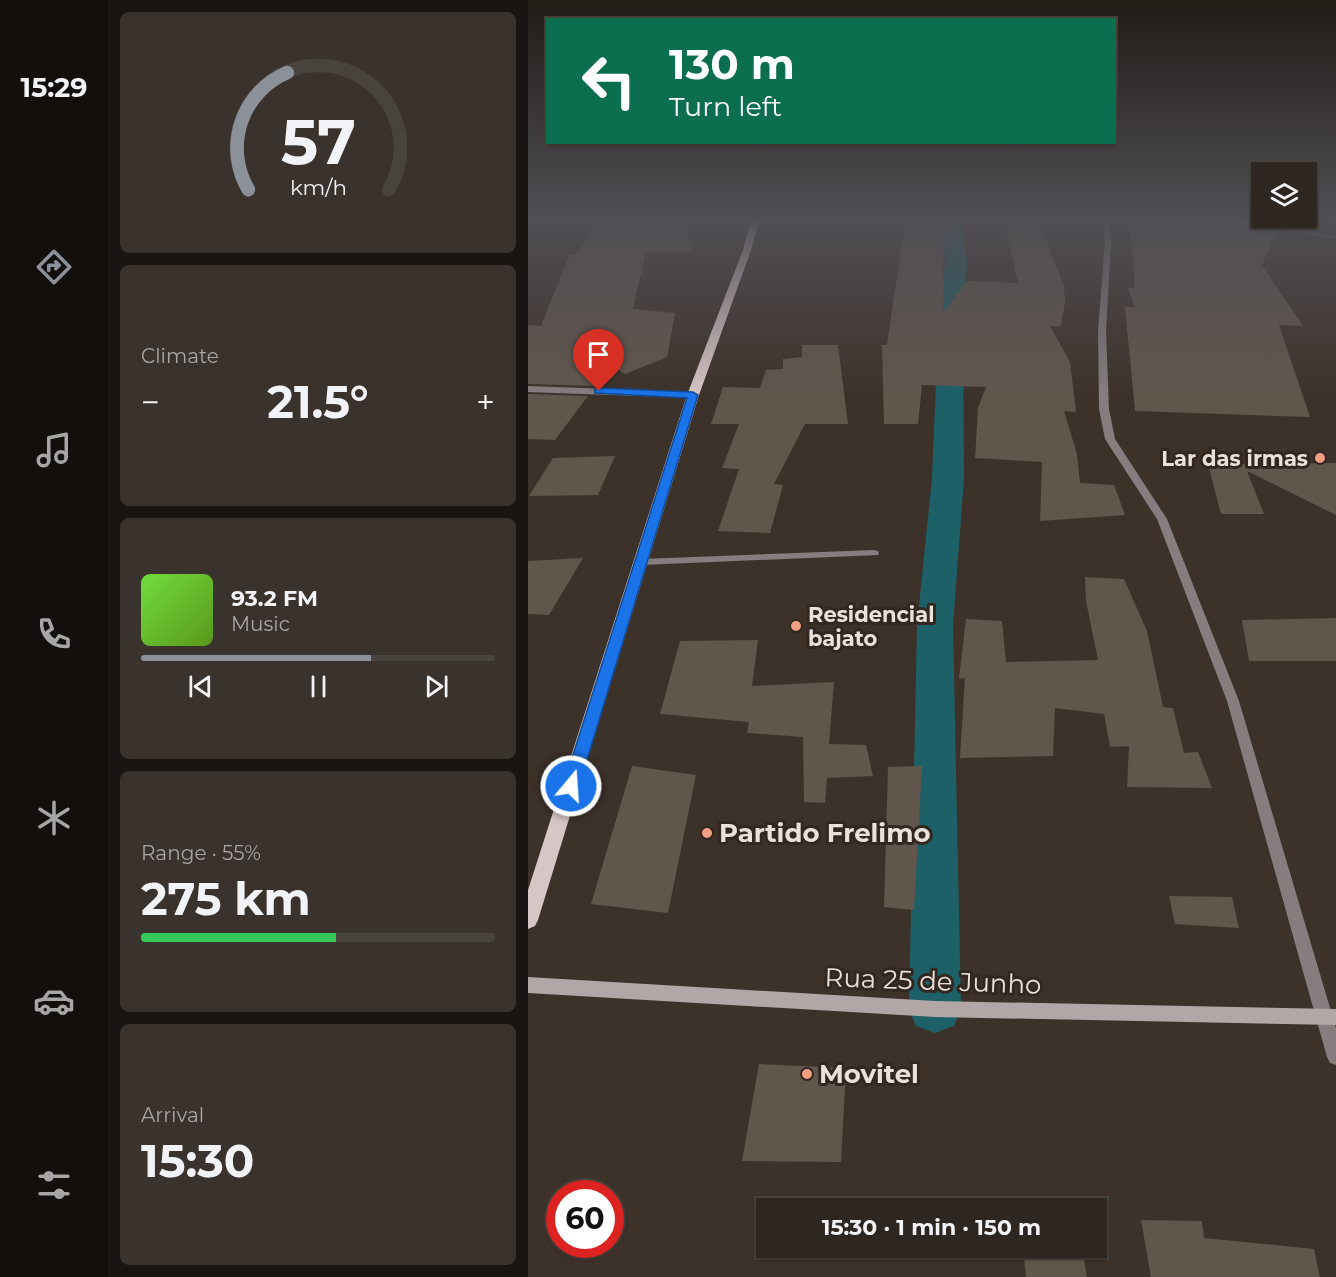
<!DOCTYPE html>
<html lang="en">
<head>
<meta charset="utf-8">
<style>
	body { margin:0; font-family:Montserrat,sans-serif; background:#3a322d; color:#f1f3f6; height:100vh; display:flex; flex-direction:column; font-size:22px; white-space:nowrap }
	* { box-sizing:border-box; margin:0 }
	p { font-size:20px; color:#a7a5a5 }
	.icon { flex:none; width:33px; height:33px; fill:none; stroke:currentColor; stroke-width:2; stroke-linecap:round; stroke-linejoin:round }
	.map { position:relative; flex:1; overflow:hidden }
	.details { display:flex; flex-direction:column; gap:12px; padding:12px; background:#191512; width:420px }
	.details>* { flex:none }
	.guide { position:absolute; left:18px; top:18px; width:570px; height:126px; border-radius:0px; box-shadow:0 2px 4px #0004,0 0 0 2px #49433e; background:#0b6e4f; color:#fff; overflow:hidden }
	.fabs { position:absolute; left:723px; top:162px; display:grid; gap:12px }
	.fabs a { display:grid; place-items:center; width:66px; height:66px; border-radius:0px; background:#2e2620; box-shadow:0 2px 4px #0004,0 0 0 2px #49433e; font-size:30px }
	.speed { position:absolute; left:18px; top:1180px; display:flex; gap:12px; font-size:30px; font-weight:700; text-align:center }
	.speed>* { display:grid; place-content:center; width:78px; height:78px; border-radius:50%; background:#2e2620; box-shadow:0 2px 4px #0004,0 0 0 2px #49433e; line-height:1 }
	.speed .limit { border:9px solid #d22; background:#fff; color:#111 }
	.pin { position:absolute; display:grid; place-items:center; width:51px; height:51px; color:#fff; margin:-62px -26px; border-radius:50% 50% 50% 0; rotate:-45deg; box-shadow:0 0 6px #0007 }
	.pin .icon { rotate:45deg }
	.me { position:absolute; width:66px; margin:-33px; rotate:18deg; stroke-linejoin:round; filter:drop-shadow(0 0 4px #0008) }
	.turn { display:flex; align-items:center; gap:21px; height:126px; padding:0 24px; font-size:27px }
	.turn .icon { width:78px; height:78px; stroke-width:2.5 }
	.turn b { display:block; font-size:42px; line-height:51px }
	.big { font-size:45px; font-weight:700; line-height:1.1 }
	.details .tile { flex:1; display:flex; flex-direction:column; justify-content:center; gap:9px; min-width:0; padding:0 21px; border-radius:9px; background:#3a322d }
	.details .dial { align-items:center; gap:0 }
	.dial svg { height:156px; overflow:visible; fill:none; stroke:#49433e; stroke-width:7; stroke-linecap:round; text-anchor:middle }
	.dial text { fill:#f1f3f6; stroke:none }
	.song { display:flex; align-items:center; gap:18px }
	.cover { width:72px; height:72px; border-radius:9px; background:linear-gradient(135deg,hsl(100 70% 55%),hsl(90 70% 35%)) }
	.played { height:6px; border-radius:3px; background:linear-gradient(90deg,#8c9099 65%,#49433e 65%) }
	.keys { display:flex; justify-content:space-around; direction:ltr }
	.heat { display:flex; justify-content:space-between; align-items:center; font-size:33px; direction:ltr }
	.charge { height:9px; border-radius:4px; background:linear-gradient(90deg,#34c759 55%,#49433e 0) }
	.trip { position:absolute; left:228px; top:1198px; width:351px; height:60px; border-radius:0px; background:#2e2620; box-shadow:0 2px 4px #0004,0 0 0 2px #49433e; font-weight:700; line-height:60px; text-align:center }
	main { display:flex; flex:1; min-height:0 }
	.dock { display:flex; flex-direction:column; width:108px; justify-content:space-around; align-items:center; background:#120f0d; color:#a7a5a5 }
	.dock .icon { width:42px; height:42px }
	.dock .current { color:#8c9099 }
	.dock b { font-size:27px; color:#f1f3f6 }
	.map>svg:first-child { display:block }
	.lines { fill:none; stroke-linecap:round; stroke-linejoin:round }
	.canal { fill:#1d6067; fill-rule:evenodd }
	.building { fill:#61564c }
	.path { stroke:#988f88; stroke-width:2; stroke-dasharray:3 1.5; stroke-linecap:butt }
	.street { fill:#857d7e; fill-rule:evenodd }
	.secondary { fill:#b3a6a7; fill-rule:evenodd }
	.primary { fill:#d6c6c6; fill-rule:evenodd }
	.route { fill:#1a73e8; stroke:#114b97; stroke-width:1.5 }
	.poi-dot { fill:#f39f83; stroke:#332820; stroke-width:2 }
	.labels { text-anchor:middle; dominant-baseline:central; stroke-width:6; stroke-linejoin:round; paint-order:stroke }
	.poi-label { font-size:21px; font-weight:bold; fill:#e8e1dc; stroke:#332820; text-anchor:end }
	.near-poi-label { font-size:26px; font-weight:bold; fill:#e8e1dc; stroke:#332820; text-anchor:start }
	.near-street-label { font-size:26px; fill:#e8e1dc; stroke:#332820 }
</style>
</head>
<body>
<main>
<nav class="dock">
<b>15:29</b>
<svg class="icon current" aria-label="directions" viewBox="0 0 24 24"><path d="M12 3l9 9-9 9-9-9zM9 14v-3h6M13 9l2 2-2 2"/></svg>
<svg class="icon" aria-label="music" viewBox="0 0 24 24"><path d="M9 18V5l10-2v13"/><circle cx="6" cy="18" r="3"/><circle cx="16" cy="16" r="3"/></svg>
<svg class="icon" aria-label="phone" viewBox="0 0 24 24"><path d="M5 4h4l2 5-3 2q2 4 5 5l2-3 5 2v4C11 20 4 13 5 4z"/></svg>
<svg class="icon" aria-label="climate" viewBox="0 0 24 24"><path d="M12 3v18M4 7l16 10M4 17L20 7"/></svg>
<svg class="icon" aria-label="car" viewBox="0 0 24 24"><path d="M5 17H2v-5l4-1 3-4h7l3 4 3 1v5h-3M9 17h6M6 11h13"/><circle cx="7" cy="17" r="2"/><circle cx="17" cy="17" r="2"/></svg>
<svg class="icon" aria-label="filters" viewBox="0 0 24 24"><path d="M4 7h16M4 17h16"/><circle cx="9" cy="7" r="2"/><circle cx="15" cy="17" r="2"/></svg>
</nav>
<section class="details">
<div class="tile dial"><svg viewBox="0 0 100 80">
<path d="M14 69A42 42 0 1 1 86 69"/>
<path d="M14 69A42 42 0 0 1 34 9" stroke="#8c9099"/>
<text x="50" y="56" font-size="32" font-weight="700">57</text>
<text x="50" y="72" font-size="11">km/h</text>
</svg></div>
<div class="tile"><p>Climate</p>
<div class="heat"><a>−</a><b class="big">21.5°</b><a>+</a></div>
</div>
<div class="tile">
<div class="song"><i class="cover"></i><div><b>93.2 FM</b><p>Music</p></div></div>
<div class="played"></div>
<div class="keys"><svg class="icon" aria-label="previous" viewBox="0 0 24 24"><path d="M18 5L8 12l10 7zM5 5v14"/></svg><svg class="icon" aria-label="pause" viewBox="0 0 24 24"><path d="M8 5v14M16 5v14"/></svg><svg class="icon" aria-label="next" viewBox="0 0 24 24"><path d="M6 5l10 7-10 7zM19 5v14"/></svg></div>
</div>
<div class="tile"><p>Range · 55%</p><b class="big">275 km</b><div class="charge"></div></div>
<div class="tile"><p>Arrival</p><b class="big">15:30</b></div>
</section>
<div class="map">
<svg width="808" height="1277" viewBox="0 0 808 1277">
	<rect width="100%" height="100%" fill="#3d322a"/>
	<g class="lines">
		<!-- canal -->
		<path class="canal" d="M414,217H434L439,262L435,313L436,478L425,625L433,1009L426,1026L407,1033L388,1026L381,1009L389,625L404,478L411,313L417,262Z"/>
	</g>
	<!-- building -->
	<g class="building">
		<path d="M74,217H154L165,251H118L105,309L147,313L139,357L97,374L83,365L68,386L0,384V325L13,326L42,254L48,255Z"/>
		<path d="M378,217H416L415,313L439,281L490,283L478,230L488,217H509L536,286L537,302L533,326H522L542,362L548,412L536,411L549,454L552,483L586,485L597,515L512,521L514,462L447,458L450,408L458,387L394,385L390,424H356L354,345H359Z"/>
		<path d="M692,218H755L734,265L775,326L751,325L782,417L607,411L597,307H607L600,288H607L602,222L738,227L743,224L738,219Z"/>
		<path d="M274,345H310L320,424H277L246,484L255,485L242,533L190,531L211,469L194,468L211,424H183L195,387L232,388L238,370L255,369V359L274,357Z"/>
		<path d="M0,394L60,396L27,440L0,439Z"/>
		<path d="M87,456L70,495L1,496L25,458Z"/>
		<path d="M808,463V515L719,471L736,514H693L680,464Z"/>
		<path d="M55,558L21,615L0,614V561Z"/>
		<path d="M557,577L596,579L619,631L635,707L645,708L656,753L670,752L684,788L599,787L601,746L582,747L576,714L527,708L525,756L432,758L437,678L431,679L438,619L474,621L478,662L570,660L558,601Z"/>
		<path d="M808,618V661H721L714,620Z"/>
		<path d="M230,640L224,686L306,682L301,744L338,745L345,776L299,778L297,803L276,802L275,737L219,733L221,722L132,714L152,641Z"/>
		<path d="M104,766L168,775L140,913L63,904Z"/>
		<path d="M394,766L386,910L356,907L360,767Z"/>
		<path d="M641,896L704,897L711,928L647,924Z"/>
		<path d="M231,1064L318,1068L313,1162L214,1161Z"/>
		<path d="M613,1220L674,1221L676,1238L786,1249L792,1277H623Z"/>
		<path d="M495,1248H554L559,1277H498Z"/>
	</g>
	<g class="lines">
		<!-- path -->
		<path class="path" d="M759,228L808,238"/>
		<!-- street -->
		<g class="street">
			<path d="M4,217H10L0,229V222Z"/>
			<path d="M575,217H581L583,243L578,331L581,409L587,439L639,519L711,701L808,1028V1065L802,1063L799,1057L699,701L629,519L577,439L571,409L570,331L577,243Z"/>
			<path d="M590,217L738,221L741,223L738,225L593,219Z"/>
			<path d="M0,386L165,392L169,395L165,398L0,392Z"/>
			<path d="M346,550L350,551L351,553L350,555L114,565L108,562L114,559Z"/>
		</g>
		<!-- secondary -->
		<path class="secondary" d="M0,977L407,1001L808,1009V1025L407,1017L0,993Z"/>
		<!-- primary -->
		<path class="primary" d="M224,217H232L223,250L171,395L10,920L7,926L0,929V890L159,395L215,250Z"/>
	</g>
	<!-- sky -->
	<linearGradient id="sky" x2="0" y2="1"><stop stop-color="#221c17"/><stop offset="0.55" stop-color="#514f55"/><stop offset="1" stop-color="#514f55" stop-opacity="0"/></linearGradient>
	<rect width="808" height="396" fill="url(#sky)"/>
	<!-- route -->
	<path class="route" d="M71,388L165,392L170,395L51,786L48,790H37L35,786L159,398L67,393V389Z"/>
	<!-- markers -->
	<g class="poi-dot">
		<circle cx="792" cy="458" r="6"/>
		<circle cx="268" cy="626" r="6"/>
		<circle cx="179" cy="833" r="6"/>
		<circle cx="279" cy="1074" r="6"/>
	</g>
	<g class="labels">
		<!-- poi labels -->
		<g class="poi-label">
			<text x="780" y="458">Lar das irmas</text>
			<text x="280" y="614" text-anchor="start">Residencial<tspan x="280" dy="24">bajato</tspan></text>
		</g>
		<!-- near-poi labels -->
		<g class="near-poi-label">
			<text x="191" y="833">Partido Frelimo</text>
			<text x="291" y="1074">Movitel</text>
		</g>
		<!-- near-street labels -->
		<g class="near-street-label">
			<text transform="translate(405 981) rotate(2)">Rua 25 de Junho</text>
		</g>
	</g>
</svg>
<div class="fabs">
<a><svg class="icon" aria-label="layers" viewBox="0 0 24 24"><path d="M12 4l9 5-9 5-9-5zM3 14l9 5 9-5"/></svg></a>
</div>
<div class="speed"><div class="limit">60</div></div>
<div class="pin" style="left:71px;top:391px;background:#d93025"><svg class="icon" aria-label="arrive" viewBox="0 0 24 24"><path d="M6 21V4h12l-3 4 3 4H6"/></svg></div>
<svg class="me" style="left:43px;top:786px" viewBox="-20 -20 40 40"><circle r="17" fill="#1a73e8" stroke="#fff" stroke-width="3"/><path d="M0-11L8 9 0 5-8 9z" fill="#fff"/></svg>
<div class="trip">15:30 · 1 min · 150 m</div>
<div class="guide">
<div class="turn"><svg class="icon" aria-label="left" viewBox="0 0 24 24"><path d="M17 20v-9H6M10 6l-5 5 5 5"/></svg><div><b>130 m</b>Turn left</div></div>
</div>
</div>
</main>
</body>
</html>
